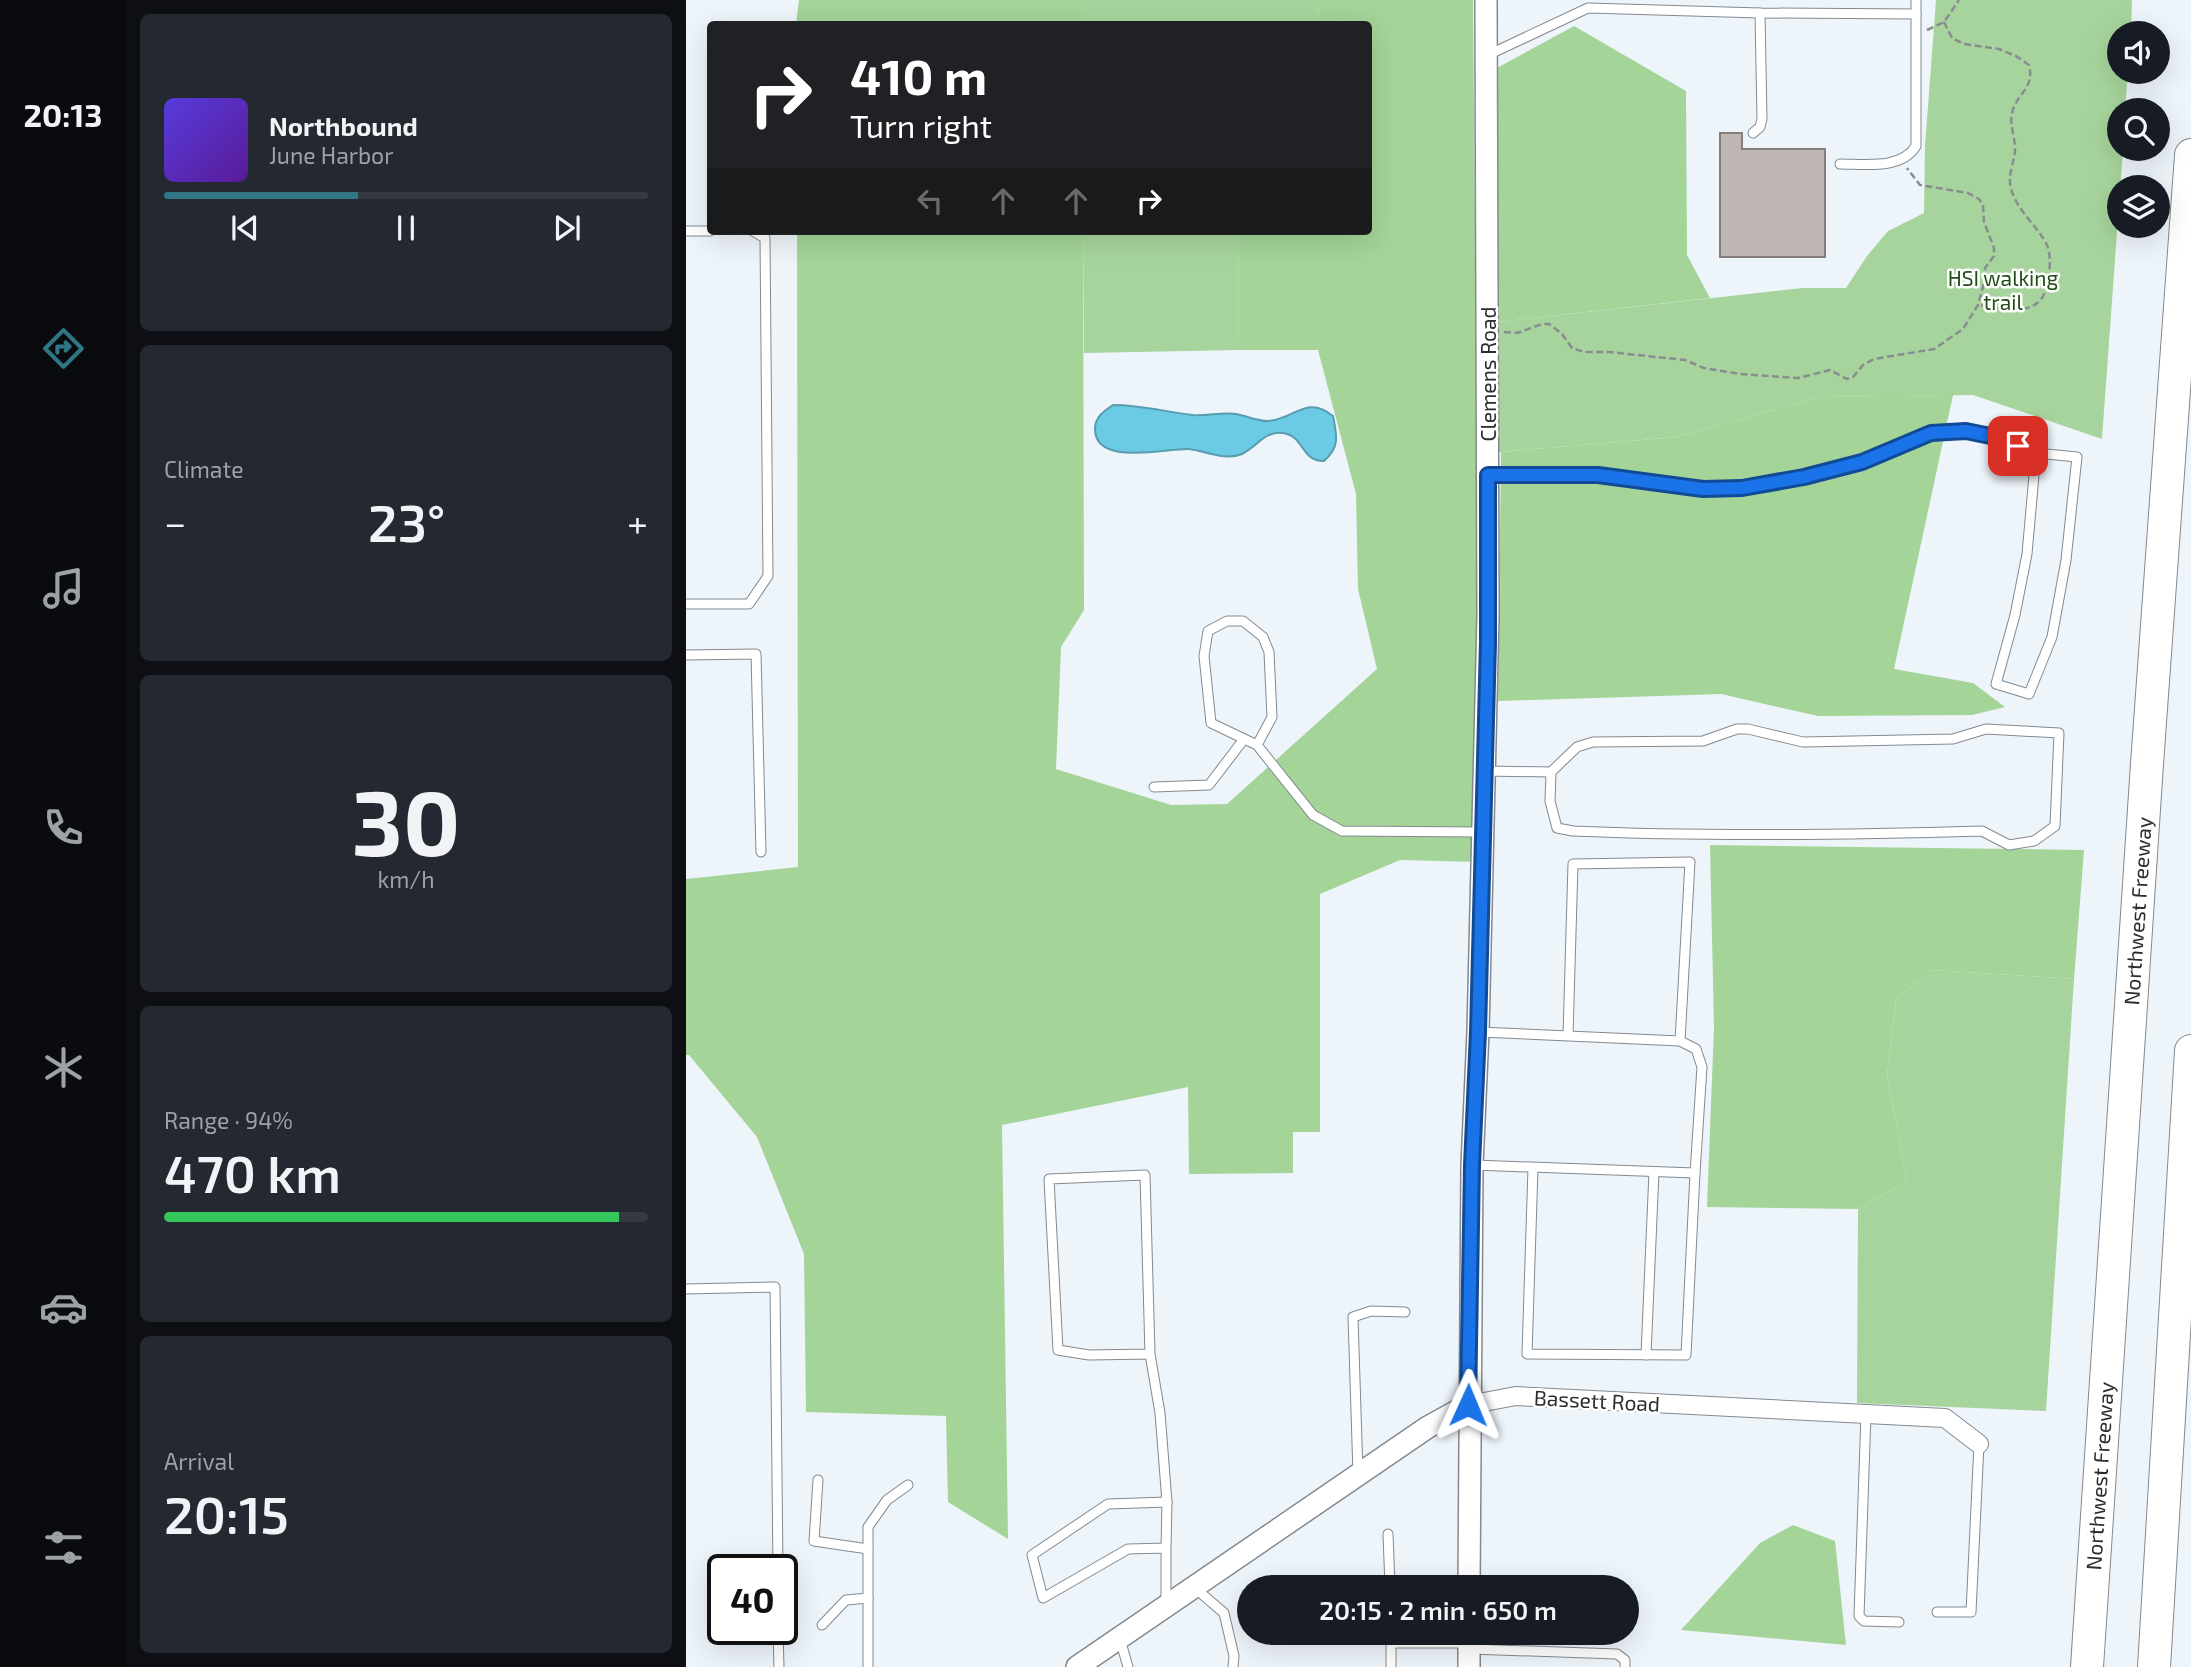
<!DOCTYPE html>
<html lang="en">
<head>
<meta charset="utf-8">
<style>
	body { margin:0; font-family:"Exo 2",sans-serif; background:#242831; color:#f1f3f6; height:100vh; display:flex; flex-direction:column; font-size:26px; white-space:nowrap }
	* { box-sizing:border-box; margin:0 }
	p { font-size:23px; color:#9ea1a6 }
	.icon { flex:none; width:38px; height:38px; fill:none; stroke:currentColor; stroke-width:2; stroke-linecap:round; stroke-linejoin:round }
	.map { position:relative; flex:1; overflow:hidden }
	.side { display:flex; flex-direction:column; gap:14px; padding:14px; background:#0d0f14; width:560px }
	.side>* { flex:none }
	.guide { position:absolute; left:21px; top:21px; width:665px; height:214px; border-radius:7px; box-shadow:0 7px 28px #0002; background:#202124; color:#fff; overflow:hidden }
	.buttons { position:absolute; left:1421px; top:21px; display:grid; gap:14px }
	.buttons a { display:grid; place-items:center; width:63px; height:63px; border-radius:50%; background:#171b24; box-shadow:0 7px 28px #0002; font-size:35px }
	.speed { position:absolute; left:21px; top:1554px; display:flex; gap:14px; font-size:35px; font-weight:700; text-align:center }
	.speed>* { display:grid; place-content:center; width:91px; height:91px; border-radius:50%; background:#171b24; box-shadow:0 7px 28px #0002; line-height:1 }
	.speed .limit { border:4px solid #111; border-radius:10px; background:#fff; color:#111 }
	.pin { position:absolute; display:grid; place-items:center; width:60px; height:60px; color:#fff; margin:-30px; border-radius:14px; box-shadow:0 4px 10px #0006 }
	.me { position:absolute; width:77px; margin:-38px; rotate:1deg; stroke-linejoin:round; filter:drop-shadow(0 0 5px #0008) }
	.turn { display:flex; align-items:center; gap:24px; height:147px; padding:0 28px; font-size:32px }
	.turn .icon { width:91px; height:91px; stroke-width:2.5 }
	.turn b { display:block; font-size:49px; line-height:60px }
	.lanes { display:flex; align-items:center; height:66px; padding:0 28px; background:#0003; justify-content:center; gap:35px; direction:ltr }
	.lanes .off { opacity:.35 }
	.big { font-size:52px; font-weight:600; line-height:1.1 }
	.side .card { flex:1; display:flex; flex-direction:column; justify-content:center; gap:10px; min-width:0; padding:0 24px; border-radius:10px; background:#242831 }
	.side .dial { align-items:center; gap:0 }
	.dial b { font-size:91px; line-height:1 }
	.song { display:flex; align-items:center; gap:21px }
	.cover { width:84px; height:84px; border-radius:10px; background:linear-gradient(135deg,hsl(250 70% 55%),hsl(270 70% 35%)) }
	.played { height:7px; border-radius:4px; background:linear-gradient(90deg,#307684 40%,#363941 40%) }
	.keys { display:flex; justify-content:space-around; direction:ltr }
	.heat { display:flex; justify-content:space-between; align-items:center; font-size:38px; direction:ltr }
	.charge { height:10px; border-radius:5px; background:linear-gradient(90deg,#34c759 94%,#363941 0) }
	.trip { position:absolute; left:551px; top:1575px; width:402px; height:70px; border-radius:35px; background:#171b24; box-shadow:0 7px 28px #0002; font-weight:600; line-height:70px; text-align:center }
	main { display:flex; flex:1; min-height:0 }
	.dock { display:flex; flex-direction:column; width:126px; justify-content:space-around; align-items:center; background:#090b0e; color:#9ea1a6 }
	.dock .icon { width:49px; height:49px }
	.dock .current { color:#307684 }
	.dock b { font-size:32px; color:#f1f3f6 }
	.map>svg:first-child { display:block }
	.green { fill:#a7d49c }
	.forest { fill:#a4d498 }
	.water { fill:#6bcbe4; stroke:#589cae; stroke-width:2 }
	.building { fill:#bfb7b3; stroke:#857d79; stroke-width:2 }
	.lines { fill:none; stroke-linecap:round; stroke-linejoin:round }
	.service-casing { stroke:#83898f; stroke-width:11 }
	.minor-casing { stroke:#83898f; stroke-width:20 }
	.tertiary-casing { stroke:#83898f; stroke-width:24 }
	.motorway-casing { stroke:#83898f; stroke-width:34 }
	.path { stroke:#898d91; stroke-width:2.5; stroke-dasharray:7 3.5; stroke-linecap:butt }
	.service { stroke:#fff; stroke-width:9 }
	.minor { stroke:#fff; stroke-width:18 }
	.tertiary { stroke:#fff; stroke-width:21 }
	.motorway { stroke:#fff; stroke-width:32 }
	.route-casing { stroke:#114b97; stroke-width:18 }
	.route { stroke:#1a73e8; stroke-width:12 }
	.labels { text-anchor:middle; dominant-baseline:central; stroke-width:5; stroke-linejoin:round; paint-order:stroke }
	.park-label { font-size:21px; fill:#214e13; stroke:#fff }
	.street-label { font-size:21px; fill:#2b2d2f; stroke:#fff }
</style>
</head>
<body>
<main>
<nav class="dock">
<b>20:13</b>
<svg class="icon current" aria-label="directions" viewBox="0 0 24 24"><path d="M12 3l9 9-9 9-9-9zM9 14v-3h6M13 9l2 2-2 2"/></svg>
<svg class="icon" aria-label="music" viewBox="0 0 24 24"><path d="M9 18V5l10-2v13"/><circle cx="6" cy="18" r="3"/><circle cx="16" cy="16" r="3"/></svg>
<svg class="icon" aria-label="phone" viewBox="0 0 24 24"><path d="M5 4h4l2 5-3 2q2 4 5 5l2-3 5 2v4C11 20 4 13 5 4z"/></svg>
<svg class="icon" aria-label="climate" viewBox="0 0 24 24"><path d="M12 3v18M4 7l16 10M4 17L20 7"/></svg>
<svg class="icon" aria-label="car" viewBox="0 0 24 24"><path d="M5 17H2v-5l4-1 3-4h7l3 4 3 1v5h-3M9 17h6M6 11h13"/><circle cx="7" cy="17" r="2"/><circle cx="17" cy="17" r="2"/></svg>
<svg class="icon" aria-label="filters" viewBox="0 0 24 24"><path d="M4 7h16M4 17h16"/><circle cx="9" cy="7" r="2"/><circle cx="15" cy="17" r="2"/></svg>
</nav>
<section class="side">
<div class="card">
<div class="song"><i class="cover"></i><div><b>Northbound</b><p>June Harbor</p></div></div>
<div class="played"></div>
<div class="keys"><svg class="icon" aria-label="previous" viewBox="0 0 24 24"><path d="M18 5L8 12l10 7zM5 5v14"/></svg><svg class="icon" aria-label="pause" viewBox="0 0 24 24"><path d="M8 5v14M16 5v14"/></svg><svg class="icon" aria-label="next" viewBox="0 0 24 24"><path d="M6 5l10 7-10 7zM19 5v14"/></svg></div>
</div>
<div class="card"><p>Climate</p>
<div class="heat"><a>−</a><b class="big">23°</b><a>+</a></div>
</div>
<div class="card dial"><b>30</b><p>km/h</p></div>
<div class="card"><p>Range · 94%</p><b class="big">470 km</b><div class="charge"></div></div>
<div class="card"><p>Arrival</p><b class="big">20:15</b></div>
</section>
<div class="map">
<svg width="1505" height="1667" viewBox="0 0 1505 1667">
	<rect width="100%" height="100%" fill="#edf4fa"/>
	<!-- green -->
	<g class="green">
		<path d="M396,0H632L633,24H396Z"/>
		<path d="M1250,0H1446L1445,33H1433V72H1442L1439,110H1433V149H1437L1416,439L1287,395L1134,397L991,437L802,453L801,323L1116,288H1160L1181,256L1202,231L1238,213L1239,146Z"/>
		<path d="M397,231H552L553,350L398,353Z"/>
		<path d="M1245,970L1388,979L1360,1411L1171,1403L1172,1209L1221,1181L1201,1076L1210,1000Z"/>
	</g>
	<!-- forest -->
	<g class="forest">
		<path d="M113,0H396V24H110Z"/>
		<path d="M632,0H787L793,669L792,862L714,860L634,894V1132H607V1173L503,1174L502,1087L316,1125L322,1539L262,1502L260,1416L120,1412L118,1254L71,1137L3,1055H0V879L112,867L111,231H397L398,610L375,647L370,769L485,805L541,804L691,669L672,589L670,494L632,350H553L552,231H682V24H633Z"/>
		<path d="M888,26L1000,91L1001,255L1024,298L811,322L809,69Z"/>
		<path d="M1267,395L1208,669L1287,683L1319,707L1286,715L1132,716L1035,694L812,701L815,452L991,437L1134,397Z"/>
		<path d="M1024,845L1398,850L1388,979L1245,970L1210,1000L1201,1076L1221,1181L1172,1209L1021,1207L1028,1028Z"/>
		<path d="M1107,1525L1149,1541L1160,1645L995,1630L1074,1543Z"/>
	</g>
	<!-- water -->
	<path class="water" d="M427,405C455,405 480,412 507,415C522,416 536,412 550,414C561,416 571,421 582,421C608,420 620,394 647,416C651,436 654,447 638,461C614,461 619,436 597,433C579,430 570,448 556,454C539,461 519,451 503,449C481,448 409,467 409,429C409,417 418,411 427,405Z"/>
	<!-- building -->
	<path class="building" d="M1034,133H1056V149H1139V257H1034Z"/>
	<g class="lines">
		<defs>
			<g id="service">
				<path d="M802,55L902,8L1074,13L1230,14V0"/>
				<path d="M1067,133L1074,127L1076,119L1074,13"/>
				<path d="M1154,164C1179,164 1215,170 1230,146V14"/>
				<path d="M0,231H24"/>
				<path d="M802,475H912L1017,489L1056,488L1118,477L1176,462L1245,433L1280,431L1314,438L1350,453L1341,554L1329,615L1310,684L1343,694L1366,637L1380,560L1391,457L1350,453"/>
				<path d="M0,604H63L82,576L79,238L67,231"/>
				<path d="M0,655L70,654L75,852"/>
				<path d="M571,745L586,717L583,652L577,637L557,621H541L522,631L518,656L525,723L571,745L627,815L656,831L795,832"/>
				<path d="M798,771L865,772L891,747L907,742L1017,741L1051,729H1062L1117,742L1267,739L1300,729L1373,733L1369,826L1348,841L1323,845L1296,831C1159,835 1024,837 887,831L871,828L864,801L865,772"/>
				<path d="M468,787L523,785L558,739"/>
				<path d="M793,1032L994,1041L1004,862L887,864L882,1036"/>
				<path d="M787,1165L1009,1173L1016,1067L1010,1049L994,1041"/>
				<path d="M847,1168L841,1354L1000,1355L1009,1173"/>
				<path d="M0,1289L89,1287L92,1570"/>
				<path d="M464,1354L403,1355L372,1350L363,1179L459,1175L464,1354L474,1413L481,1502"/>
				<path d="M960,1355L968,1172"/>
				<path d="M1180,1414L1173,1616L1178,1621L1213,1622"/>
				<path d="M672,1474L667,1317L685,1311L719,1312"/>
				<path d="M132,1480L128,1541L182,1549"/>
				<path d="M702,1534L704,1587"/>
				<path d="M480,1548L481,1502L422,1504L346,1555L357,1598L442,1549L480,1548V1603"/>
				<path d="M509,1588L538,1613L548,1656L547,1667"/>
				<path d="M1251,1612H1285L1293,1444"/>
				<path d="M136,1625L160,1600L182,1598"/>
				<path d="M92,1629L93,1667"/>
				<path d="M705,1633V1667"/>
				<path d="M434,1639L442,1667"/>
				<path d="M705,1643H783"/>
				<path d="M783,1649L931,1654L939,1660V1667"/>
				<path d="M182,1667V1527L201,1500L222,1485"/>
			</g>
			<path id="minor" d="M782,1405L830,1396L1259,1418L1293,1444"/>
			<g id="tertiary">
				<path d="M783,1587L786,1165L792,1032L802,616L800,0"/>
				<path d="M783,1633V1667"/>
				<path d="M391,1667L742,1427L782,1405"/>
			</g>
			<g id="motorway">
				<path d="M1401,1667L1461,764L1505,155"/>
				<path d="M1468,1667L1505,1051"/>
			</g>
		</defs>
		<!-- service casing -->
		<use href="#service" class="service-casing"/>
		<!-- minor casing -->
		<use href="#minor" class="minor-casing"/>
		<!-- tertiary casing -->
		<use href="#tertiary" class="tertiary-casing"/>
		<!-- motorway casing -->
		<use href="#motorway" class="motorway-casing"/>
		<!-- path -->
		<g class="path">
			<path d="M1258,22L1266,38L1278,44L1313,49L1330,56L1343,65C1349,89 1331,92 1326,113C1323,125 1330,139 1329,151C1328,162 1323,172 1324,183C1327,207 1349,223 1360,243C1365,253 1364,264 1363,275C1359,319 1327,310 1293,305"/>
			<path d="M1241,30L1258,22L1273,0"/>
			<path d="M818,332L831,333L856,324H863L876,334L886,348L898,352H923L999,360L1018,368L1054,374L1112,378L1144,370L1161,379L1167,377L1177,365L1188,359L1248,349L1277,329L1292,305L1300,276L1299,268L1308,256V248L1298,222L1297,205L1293,199L1282,193L1234,185L1221,168"/>
		</g>
		<!-- service -->
		<use href="#service" class="service"/>
		<!-- minor -->
		<use href="#minor" class="minor"/>
		<!-- tertiary -->
		<use href="#tertiary" class="tertiary"/>
		<!-- motorway -->
		<use href="#motorway" class="motorway"/>
	</g>
	<g class="lines">
		<defs>
			<path id="route" d="M782,1405L786,1165L792,1032L802,642V475H912L1017,489L1056,488L1118,477L1176,462L1245,433L1280,431L1314,438L1332,446"/>
		</defs>
		<!-- route casing -->
		<use href="#route" class="route-casing"/>
		<!-- route -->
		<use href="#route" class="route"/>
	</g>
	<g class="labels">
		<!-- park labels -->
		<g class="park-label">
			<text x="1317" y="277">HSI walking<tspan x="1317" dy="24">trail</tspan></text>
		</g>
		<!-- street labels -->
		<g class="street-label">
			<text transform="translate(801 374) rotate(-90)">Clemens Road</text>
			<text transform="translate(1451 911) rotate(-86)">Northwest Freeway</text>
			<text transform="translate(911 1400) rotate(3)">Bassett Road</text>
			<text transform="translate(1413 1476) rotate(-86)">Northwest Freeway</text>
		</g>
	</g>
</svg>
<div class="buttons">
<a><svg class="icon" aria-label="sound" viewBox="0 0 24 24"><path d="M4 9h4l5-4v14l-5-4H4zM17 9q2 3 0 6"/></svg></a>
<a><svg class="icon" aria-label="search" viewBox="0 0 24 24"><circle cx="10" cy="10" r="6"/><path d="M15 15l6 6"/></svg></a>
<a><svg class="icon" aria-label="layers" viewBox="0 0 24 24"><path d="M12 4l9 5-9 5-9-5zM3 14l9 5 9-5"/></svg></a>
</div>
<div class="speed"><div class="limit">40</div></div>
<div class="pin" style="left:1332px;top:446px;background:#d93025"><svg class="icon" aria-label="arrive" viewBox="0 0 24 24"><path d="M6 21V4h12l-3 4 3 4H6"/></svg></div>
<svg class="me" style="left:782px;top:1405px" viewBox="-20 -20 40 40"><path d="M0-17L14 15 0 8-14 15z" fill="#1a73e8" stroke="#fff" stroke-width="4"/></svg>
<div class="trip">20:15 · 2 min · 650 m</div>
<div class="guide">
<div class="turn"><svg class="icon" aria-label="right" viewBox="0 0 24 24"><path d="M7 20v-9h11M14 6l5 5-5 5"/></svg><div><b>410 m</b>Turn right</div></div>
<div class="lanes"><svg class="icon off" aria-label="left" viewBox="0 0 24 24"><path d="M17 20v-9H6M10 6l-5 5 5 5"/></svg><svg class="icon off" aria-label="ahead" viewBox="0 0 24 24"><path d="M12 20V5M6 11l6-6 6 6"/></svg><svg class="icon off" aria-label="ahead" viewBox="0 0 24 24"><path d="M12 20V5M6 11l6-6 6 6"/></svg><svg class="icon" aria-label="right" viewBox="0 0 24 24"><path d="M7 20v-9h11M14 6l5 5-5 5"/></svg></div>
</div>
</div>
</main>
</body>
</html>
